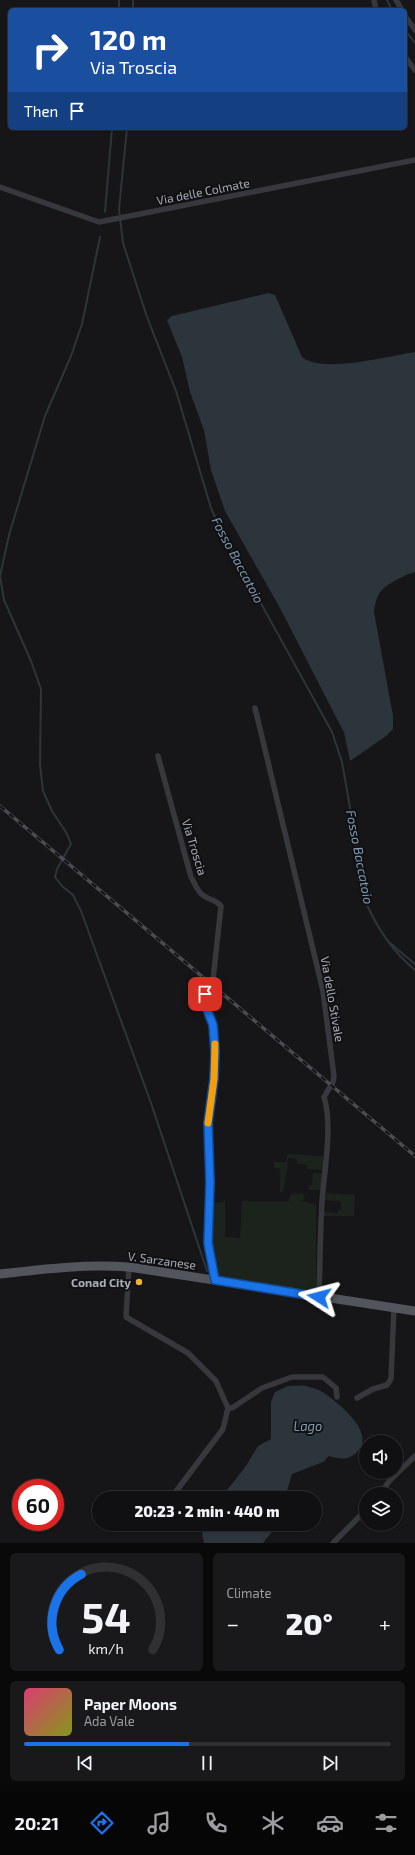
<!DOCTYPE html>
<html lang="en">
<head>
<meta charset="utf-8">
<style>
	body { margin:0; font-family:"Exo 2",sans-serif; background:#19191b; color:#f1f3f6; height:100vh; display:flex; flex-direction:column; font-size:15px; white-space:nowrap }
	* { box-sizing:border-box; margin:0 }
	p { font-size:13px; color:#9c9d9f }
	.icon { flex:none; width:22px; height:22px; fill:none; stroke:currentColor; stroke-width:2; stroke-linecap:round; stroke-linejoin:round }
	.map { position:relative; height:1543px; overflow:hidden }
	.details { display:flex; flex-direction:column; gap:10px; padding:10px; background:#09090a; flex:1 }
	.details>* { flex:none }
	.guide { position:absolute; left:8px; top:8px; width:399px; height:122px; border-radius:6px; box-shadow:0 1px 3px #0004,0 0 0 1px #303032; background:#1a4fa0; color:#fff; overflow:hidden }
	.tools { position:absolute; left:359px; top:1435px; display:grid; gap:8px }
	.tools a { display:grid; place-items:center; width:44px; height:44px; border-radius:50%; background:#101012; box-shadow:0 1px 3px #0004,0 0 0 1px #303032; font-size:20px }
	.speed { position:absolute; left:12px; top:1479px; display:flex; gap:8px; font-size:20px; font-weight:700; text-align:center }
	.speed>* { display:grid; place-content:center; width:52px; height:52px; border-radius:50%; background:#101012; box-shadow:0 1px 3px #0004,0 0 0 1px #303032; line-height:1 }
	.speed .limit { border:6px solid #d22; background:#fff; color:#111 }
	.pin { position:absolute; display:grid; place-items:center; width:34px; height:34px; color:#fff; margin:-17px; border-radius:8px; box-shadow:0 2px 6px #0006 }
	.me { position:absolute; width:44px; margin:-22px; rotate:279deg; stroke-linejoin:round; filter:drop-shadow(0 0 3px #0008) }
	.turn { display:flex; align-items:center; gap:14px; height:84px; padding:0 16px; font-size:18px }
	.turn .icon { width:52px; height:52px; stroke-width:2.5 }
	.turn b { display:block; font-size:28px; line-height:34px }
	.then { display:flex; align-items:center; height:38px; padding:0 16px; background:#0003; gap:8px; font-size:15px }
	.big { font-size:30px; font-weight:800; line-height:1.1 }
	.details .tile { flex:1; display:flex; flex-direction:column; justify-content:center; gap:6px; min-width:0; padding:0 14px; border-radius:6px; background:#19191b }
	.details .dial { align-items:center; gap:0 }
	.dial svg { height:104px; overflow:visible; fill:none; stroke:#303032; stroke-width:7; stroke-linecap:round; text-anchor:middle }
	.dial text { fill:#f1f3f6; stroke:none }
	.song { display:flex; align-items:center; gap:12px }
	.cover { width:48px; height:48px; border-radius:6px; background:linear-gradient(135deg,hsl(340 70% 55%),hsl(70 70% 35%)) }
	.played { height:4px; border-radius:2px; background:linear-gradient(90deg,#1a73e8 45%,#303032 45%) }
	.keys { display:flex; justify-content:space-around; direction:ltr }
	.heat { display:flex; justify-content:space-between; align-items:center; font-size:22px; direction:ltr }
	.details .tiles { flex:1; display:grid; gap:10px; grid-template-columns:1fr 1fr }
	.tile:last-child { grid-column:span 2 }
	.trip { position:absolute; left:92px; top:1491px; width:230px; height:40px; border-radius:20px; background:#101012; box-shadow:0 1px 3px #0004,0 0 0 1px #303032; font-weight:800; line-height:40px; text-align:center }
	.tabs { display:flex; height:64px; justify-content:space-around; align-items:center; background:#060607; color:#9c9d9f }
	.tabs .icon { width:28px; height:28px }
	.tabs .selected { color:#1a73e8 }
	.tabs b { font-size:18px; color:#f1f3f6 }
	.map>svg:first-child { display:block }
	.green { fill:#1c231d }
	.water { fill:#2c353c }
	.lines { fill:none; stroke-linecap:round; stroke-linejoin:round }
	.stream { stroke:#2c353c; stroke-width:2 }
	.street-tunnel { stroke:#333438; stroke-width:5.5; stroke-dasharray:5.5 3; stroke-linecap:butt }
	.street { stroke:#37383d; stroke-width:5.5 }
	.primary { stroke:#53555c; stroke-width:9 }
	.rail-casing { stroke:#4a4c52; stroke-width:3.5 }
	.rail { stroke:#111113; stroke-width:2; stroke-dasharray:6; stroke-linecap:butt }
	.route-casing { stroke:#114b97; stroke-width:10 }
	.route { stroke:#1a73e8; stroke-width:7 }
	.slow { stroke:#f59e0b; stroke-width:7 }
	.poi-dot { fill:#f2b134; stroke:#111113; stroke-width:1.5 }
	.labels { text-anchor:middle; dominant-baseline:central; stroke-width:4; stroke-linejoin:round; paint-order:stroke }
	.street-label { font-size:12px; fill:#a8adb8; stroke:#111113 }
	.poi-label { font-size:12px; font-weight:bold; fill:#a8adb8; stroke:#111113; text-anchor:end }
	.water-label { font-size:13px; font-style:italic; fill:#7f9bb3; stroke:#111113 }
</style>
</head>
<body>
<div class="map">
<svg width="415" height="1543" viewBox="0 0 415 1543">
	<rect width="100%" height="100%" fill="#161618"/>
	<!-- green -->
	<g class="green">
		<path d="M287,1154L323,1156V1170L307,1169V1165L297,1164V1159L288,1158L287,1173H286L283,1192H280V1169L274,1168V1162H286Z"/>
		<path d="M313,1173H322V1190H309L308,1185H312Z"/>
		<path d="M303,1193L305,1200H299L316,1205V1291L216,1276L210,1243L212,1204L225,1201V1237L240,1238L242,1201H289L290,1196L293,1194Z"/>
		<path d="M326,1193L355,1195L354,1216H324L323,1212L338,1213V1210H341V1202L325,1200Z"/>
	</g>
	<!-- water -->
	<g class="water">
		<path d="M269,293L275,295L302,357C321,374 390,356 415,352V572C405,575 388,583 381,591C376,597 375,605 374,612L393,716V729L386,736L350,761L344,732L338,721L280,608L225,511L211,470L204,430L190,392L182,357L167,320L172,316Z"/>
		<path d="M288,1386C294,1386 301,1385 306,1386C312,1388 319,1389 324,1393C338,1403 377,1433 357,1452C348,1461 340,1459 329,1456L323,1462L292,1474L285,1498H221L246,1466L258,1446L271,1439V1402L275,1392Z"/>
		<path d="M204,1524H278L263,1543H204L202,1534Z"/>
	</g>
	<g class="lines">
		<!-- stream -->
		<g class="stream">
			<path d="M387,0L392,10"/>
			<path d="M119,10V0"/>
			<path d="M133,10V0"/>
			<path d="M405,30L415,43"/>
			<path d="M127,128L119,209L123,243L147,317L176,391L211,508L221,531L332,732L342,762L367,905C378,929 394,953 415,970"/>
			<path d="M105,212L112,128"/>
			<path d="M100,237L82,324L71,356L45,416L9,535L0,576L4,600L31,661L41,689L40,765L43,791L52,811L67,834L71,844L57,869L55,877L62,886L73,895L81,911L151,1103L207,1271"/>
			<path d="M390,943L415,964"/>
		</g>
		<!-- street-tunnel -->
		<path class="street-tunnel" d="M205,992L213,980"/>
		<!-- street -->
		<g class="street">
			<path d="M374,0L376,10"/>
			<path d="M396,0L402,10"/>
			<path d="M405,16L415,30"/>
			<path d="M405,57L415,70"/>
			<path d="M0,187L99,222L415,160"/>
			<path d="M255,708L323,991L334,1076L333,1082L324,1097C333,1125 324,1172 322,1202C320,1234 320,1265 319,1297"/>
			<path d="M158,756L191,877C195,883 197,892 204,896C210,900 216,900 221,906L213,980"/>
			<path d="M205,992L206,1007L213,1025L215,1052L214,1079L208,1114V1132L210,1182L208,1243L215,1280"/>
			<path d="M129,1267L126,1317L188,1353L216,1381L228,1408L223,1429L171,1498"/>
			<path d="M357,1398L373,1389L387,1385L391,1379L394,1307"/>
			<path d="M228,1408H232L262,1388L292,1377H323L336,1388L337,1397"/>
			<path d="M380,1494L390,1480L415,1456"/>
			<path d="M333,1543L366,1510"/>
		</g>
		<!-- primary -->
		<path class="primary" d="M0,1274C43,1269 85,1264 129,1267L415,1311"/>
		<defs>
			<path id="rail" d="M0,806L415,1156"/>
		</defs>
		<!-- rail casing -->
		<use href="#rail" class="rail-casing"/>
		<!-- rail -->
		<use href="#rail" class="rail"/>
	</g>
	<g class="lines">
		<defs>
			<path id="route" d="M205,994L206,1007L213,1025L215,1052L214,1079L208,1123L210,1182L208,1243L215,1280L319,1297"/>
		</defs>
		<!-- route casing -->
		<use href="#route" class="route-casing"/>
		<!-- route -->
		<use href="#route" class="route"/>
		<!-- slow -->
		<path class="slow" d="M208,1123L214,1079L215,1044"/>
	</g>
	<!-- markers -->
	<circle class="poi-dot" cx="139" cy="1282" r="4"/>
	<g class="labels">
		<!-- street labels -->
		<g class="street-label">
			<text transform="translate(203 191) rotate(-11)">Via delle Colmate</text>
			<text transform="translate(195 847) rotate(73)">Via Troscia</text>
			<text transform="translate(333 999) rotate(80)">Via dello Stivale</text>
			<text transform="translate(162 1260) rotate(8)">V. Sarzanese</text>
		</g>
		<!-- poi labels -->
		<g class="poi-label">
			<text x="131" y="1282">Conad City</text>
		</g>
		<!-- water labels -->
		<g class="water-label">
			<text transform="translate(238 560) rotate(62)">Fosso Baccatoio</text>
			<text transform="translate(360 857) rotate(79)">Fosso Baccatoio</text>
			<text x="308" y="1426">Lago</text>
		</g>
	</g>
</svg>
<div class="tools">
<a><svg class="icon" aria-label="sound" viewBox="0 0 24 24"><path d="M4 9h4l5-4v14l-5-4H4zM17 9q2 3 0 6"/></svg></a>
<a><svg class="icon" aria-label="layers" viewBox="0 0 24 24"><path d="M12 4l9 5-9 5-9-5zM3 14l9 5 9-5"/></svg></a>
</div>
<div class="speed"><div class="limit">60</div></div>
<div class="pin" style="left:205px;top:994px;background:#d93025"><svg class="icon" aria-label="arrive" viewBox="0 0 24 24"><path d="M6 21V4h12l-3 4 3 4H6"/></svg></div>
<svg class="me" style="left:319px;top:1297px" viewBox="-20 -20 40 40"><path d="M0-17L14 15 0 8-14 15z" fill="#1a73e8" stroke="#fff" stroke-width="4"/></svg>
<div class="trip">20:23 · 2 min · 440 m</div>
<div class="guide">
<div class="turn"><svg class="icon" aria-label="right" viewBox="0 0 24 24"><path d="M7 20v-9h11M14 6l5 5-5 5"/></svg><div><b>120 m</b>Via Troscia</div></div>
<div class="then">Then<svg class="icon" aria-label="arrive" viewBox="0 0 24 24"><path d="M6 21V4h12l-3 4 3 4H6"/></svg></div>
</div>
</div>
<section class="details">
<div class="tiles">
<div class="tile dial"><svg viewBox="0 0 100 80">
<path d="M14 69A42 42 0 1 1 86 69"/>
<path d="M14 69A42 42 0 0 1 31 11" stroke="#1a73e8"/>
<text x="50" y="56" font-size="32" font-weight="700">54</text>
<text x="50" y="72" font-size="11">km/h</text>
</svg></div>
<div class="tile"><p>Climate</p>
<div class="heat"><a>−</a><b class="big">20°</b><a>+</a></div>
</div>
<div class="tile">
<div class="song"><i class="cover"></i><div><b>Paper Moons</b><p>Ada Vale</p></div></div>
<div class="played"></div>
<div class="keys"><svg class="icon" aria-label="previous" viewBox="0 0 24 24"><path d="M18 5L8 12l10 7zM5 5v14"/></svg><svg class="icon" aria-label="pause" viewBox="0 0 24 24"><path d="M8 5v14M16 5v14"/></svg><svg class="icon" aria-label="next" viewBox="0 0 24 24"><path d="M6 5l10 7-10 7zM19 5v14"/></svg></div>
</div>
</div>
</section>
<nav class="tabs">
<b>20:21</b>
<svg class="icon selected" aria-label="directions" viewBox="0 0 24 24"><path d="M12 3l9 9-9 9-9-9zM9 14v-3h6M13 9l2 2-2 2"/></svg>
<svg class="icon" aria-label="music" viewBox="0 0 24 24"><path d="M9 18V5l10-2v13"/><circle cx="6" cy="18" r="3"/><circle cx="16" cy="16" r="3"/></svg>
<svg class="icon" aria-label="phone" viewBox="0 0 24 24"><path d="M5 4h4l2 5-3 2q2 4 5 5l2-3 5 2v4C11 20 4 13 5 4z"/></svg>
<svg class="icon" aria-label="climate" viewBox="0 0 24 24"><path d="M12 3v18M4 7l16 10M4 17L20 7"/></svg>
<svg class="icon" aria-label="car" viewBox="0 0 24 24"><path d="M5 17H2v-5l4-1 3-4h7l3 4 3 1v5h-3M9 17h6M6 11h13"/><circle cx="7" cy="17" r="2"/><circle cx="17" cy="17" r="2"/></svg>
<svg class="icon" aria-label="filters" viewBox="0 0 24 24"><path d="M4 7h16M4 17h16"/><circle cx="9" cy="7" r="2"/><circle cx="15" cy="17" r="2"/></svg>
</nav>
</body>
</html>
